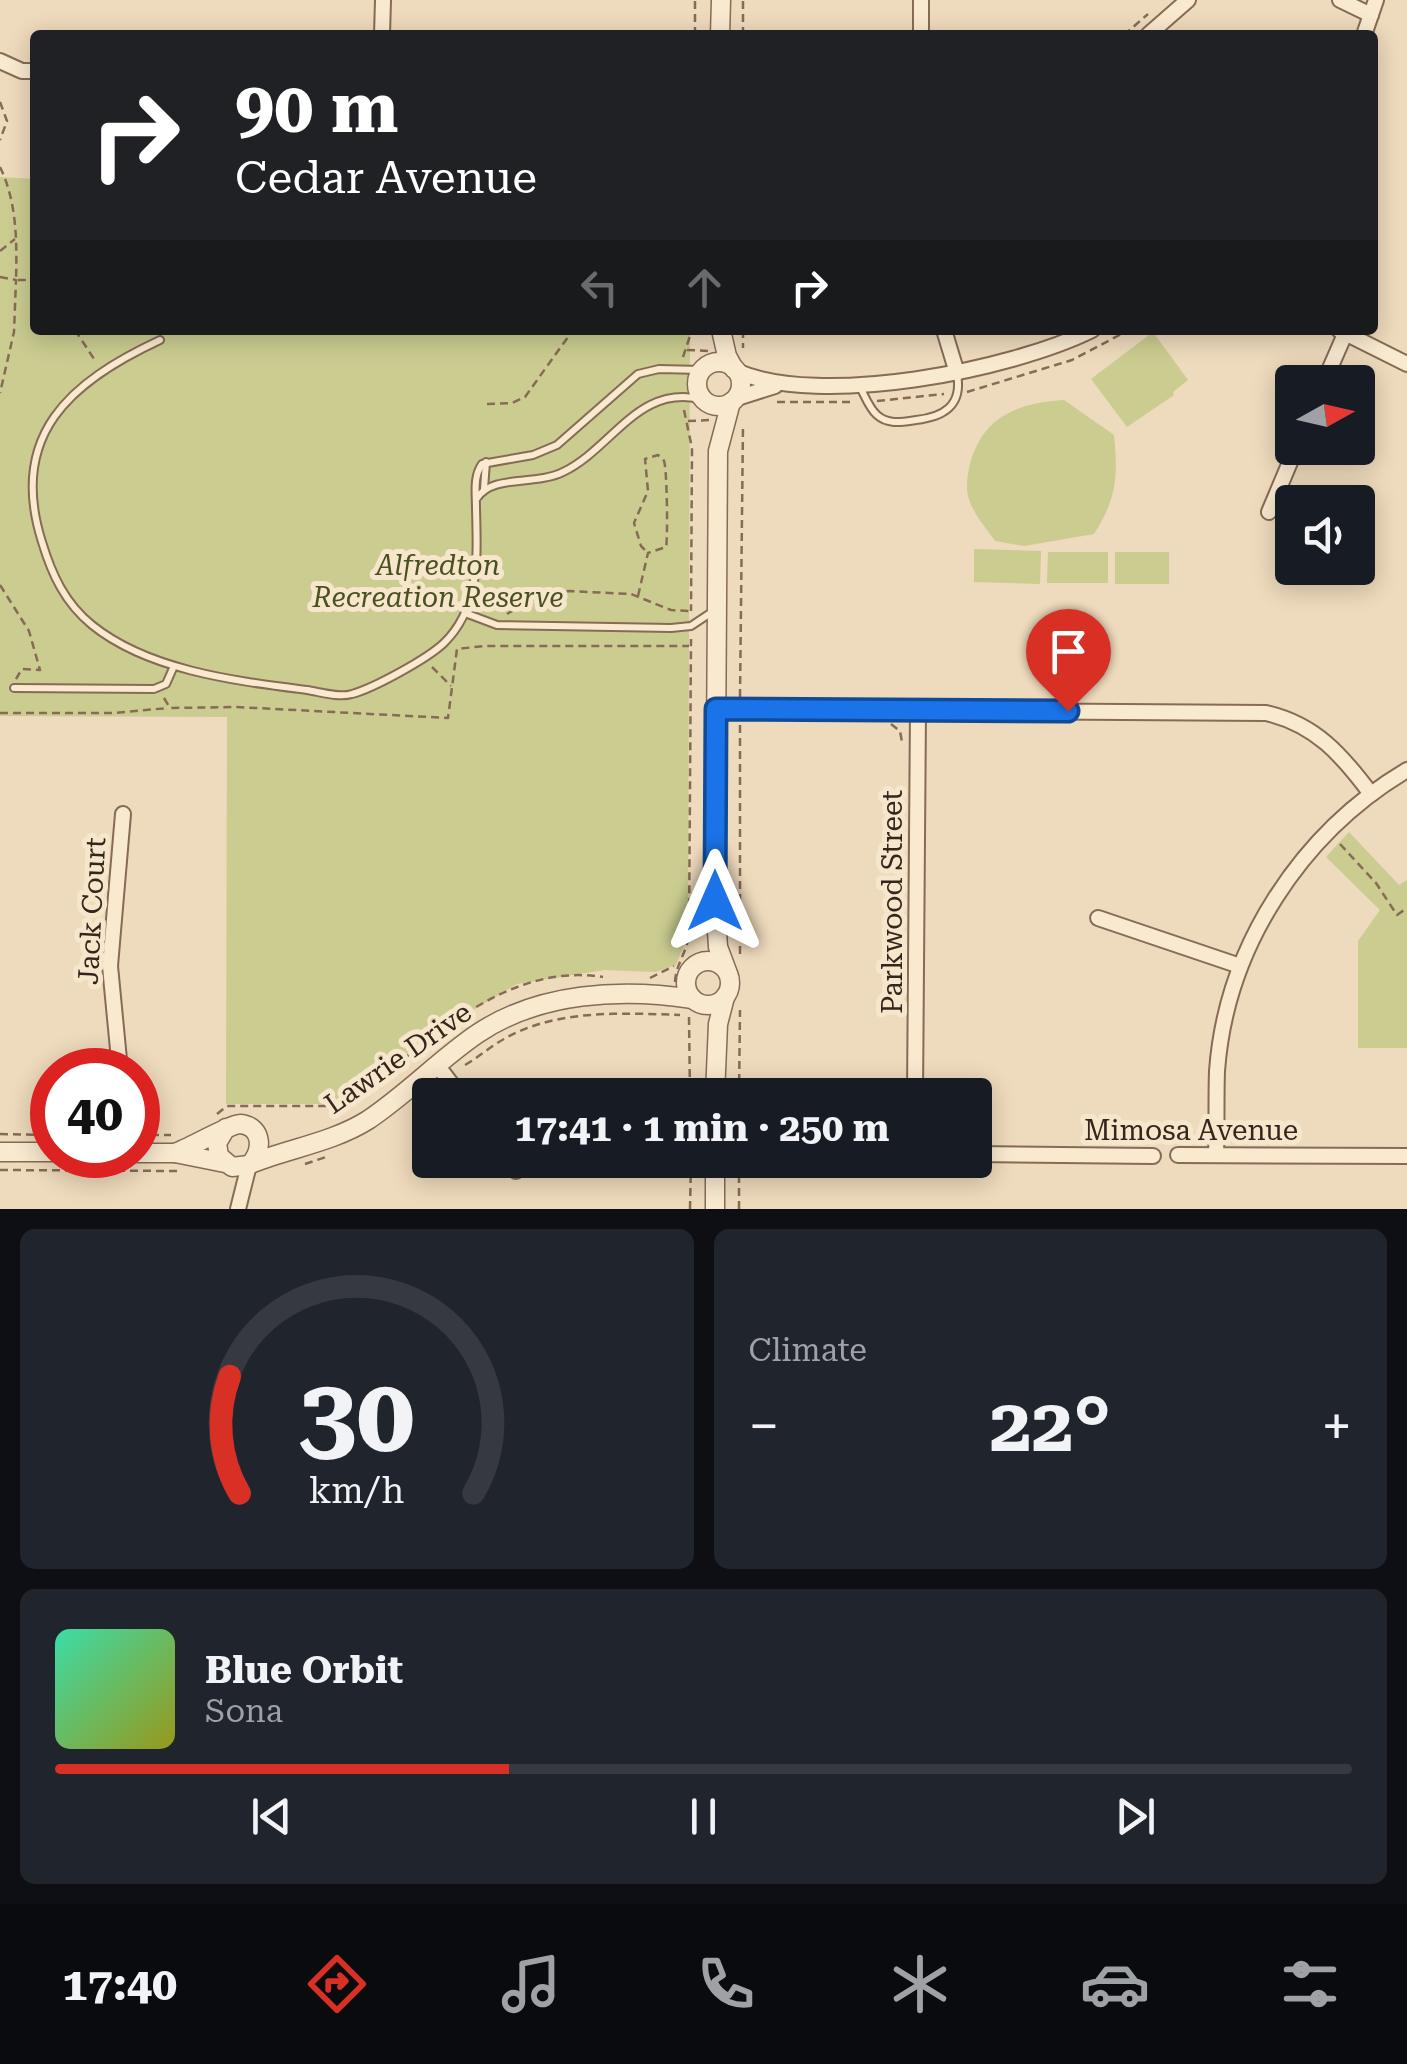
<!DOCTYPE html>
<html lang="en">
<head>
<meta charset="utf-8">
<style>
	body { margin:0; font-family:"Roboto Serif",serif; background:#20242c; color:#f1f3f6; height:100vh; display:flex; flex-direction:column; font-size:38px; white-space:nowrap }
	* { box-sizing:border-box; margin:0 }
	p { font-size:32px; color:#9ea1a6 }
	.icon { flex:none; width:55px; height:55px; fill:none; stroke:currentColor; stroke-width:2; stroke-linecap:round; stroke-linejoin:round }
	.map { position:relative; height:1209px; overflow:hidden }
	.details { display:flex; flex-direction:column; gap:20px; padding:20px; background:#0d0f14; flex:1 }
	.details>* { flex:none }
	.hud { position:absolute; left:30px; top:30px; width:1348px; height:305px; border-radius:10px; box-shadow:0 5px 25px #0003; background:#202124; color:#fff; overflow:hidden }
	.needle { width:65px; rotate:82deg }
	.fabs { position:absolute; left:1275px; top:365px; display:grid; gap:20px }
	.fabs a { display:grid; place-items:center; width:100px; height:100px; border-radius:10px; background:#171b24; box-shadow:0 5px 25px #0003; font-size:50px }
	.speed { position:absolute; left:30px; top:1048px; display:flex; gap:20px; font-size:50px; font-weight:700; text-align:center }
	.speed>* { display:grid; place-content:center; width:130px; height:130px; border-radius:50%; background:#171b24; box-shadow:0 5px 25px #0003; line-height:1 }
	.speed .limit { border:15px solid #d22; background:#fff; color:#111 }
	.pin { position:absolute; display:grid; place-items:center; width:85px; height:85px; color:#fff; margin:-102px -42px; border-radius:50% 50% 50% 0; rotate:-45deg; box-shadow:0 0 10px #0007 }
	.pin .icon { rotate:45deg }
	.me { position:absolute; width:110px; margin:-55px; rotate:0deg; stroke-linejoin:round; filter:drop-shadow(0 0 8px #0008) }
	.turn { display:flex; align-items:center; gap:35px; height:210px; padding:0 40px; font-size:45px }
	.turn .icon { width:130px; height:130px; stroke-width:2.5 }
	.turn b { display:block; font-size:70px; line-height:85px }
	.lanes { display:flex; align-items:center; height:95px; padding:0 40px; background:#0003; justify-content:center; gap:50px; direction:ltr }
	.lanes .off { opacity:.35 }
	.big { font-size:75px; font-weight:700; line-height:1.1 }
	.details .widget { flex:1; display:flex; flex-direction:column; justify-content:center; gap:15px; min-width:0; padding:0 35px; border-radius:15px; background:#20242c }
	.details .dial { align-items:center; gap:0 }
	.dial svg { height:260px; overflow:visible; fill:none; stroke:#363941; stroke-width:7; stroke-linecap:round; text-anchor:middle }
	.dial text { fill:#f1f3f6; stroke:none }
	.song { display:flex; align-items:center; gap:30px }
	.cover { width:120px; height:120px; border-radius:15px; background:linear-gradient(135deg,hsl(160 70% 55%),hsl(60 70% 35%)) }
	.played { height:10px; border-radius:5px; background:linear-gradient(90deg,#d93025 35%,#363941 35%) }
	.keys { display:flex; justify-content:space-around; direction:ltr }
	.heat { display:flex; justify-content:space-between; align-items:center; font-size:55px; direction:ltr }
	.details .tiles { flex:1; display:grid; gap:20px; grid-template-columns:1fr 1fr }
	.widget:last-child { grid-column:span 2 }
	.trip { position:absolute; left:412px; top:1078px; width:580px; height:100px; border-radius:10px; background:#171b24; box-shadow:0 5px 25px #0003; font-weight:700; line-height:100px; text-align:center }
	.tab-bar { display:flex; height:160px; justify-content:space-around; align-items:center; background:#090b0e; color:#9ea1a6 }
	.tab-bar .icon { width:70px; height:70px }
	.tab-bar .current { color:#d93025 }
	.tab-bar b { font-size:45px; color:#f1f3f6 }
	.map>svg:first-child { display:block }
	.green { fill:#cacc90 }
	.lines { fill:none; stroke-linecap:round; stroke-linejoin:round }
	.service-casing { stroke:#866b56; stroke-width:10 }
	.minor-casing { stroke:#866b56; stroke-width:18 }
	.tertiary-casing { stroke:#866b56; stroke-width:21 }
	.path { stroke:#866b56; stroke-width:2.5; stroke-dasharray:8 5; stroke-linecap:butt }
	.service { stroke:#f9e9cf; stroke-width:6 }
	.minor { stroke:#f9e9cf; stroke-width:14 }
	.tertiary { stroke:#f9e9cf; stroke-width:18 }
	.route-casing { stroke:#114b97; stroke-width:25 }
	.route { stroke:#1a73e8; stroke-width:18 }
	.labels { text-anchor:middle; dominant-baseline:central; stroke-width:10; stroke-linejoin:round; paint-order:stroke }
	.park-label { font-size:28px; font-style:italic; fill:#4a5121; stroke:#f6e6cc }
	.street-label { font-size:28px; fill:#35251b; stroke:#f6e6cc }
</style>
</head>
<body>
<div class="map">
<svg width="1407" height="1209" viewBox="0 0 1407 1209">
	<rect width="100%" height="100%" fill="#eedabc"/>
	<!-- green -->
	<g class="green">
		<path d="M0,177L35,179V330H690L688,925L687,938L676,965L655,972L604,970L517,984L422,1040L354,1104H226L227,717L0,716Z"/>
		<path d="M1153,332L1188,380L1173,392L1174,395L1127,427L1091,379Z"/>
		<path d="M1064,400L1114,435C1118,476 1117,498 1094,534L1024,546L995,541C987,529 975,516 970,502C965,490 967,476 970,464C983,416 1018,403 1064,400Z"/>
		<path d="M974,549L1041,551L1040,584L974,582Z"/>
		<path d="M1048,552H1108V583H1047Z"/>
		<rect x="1115" y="552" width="54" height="32"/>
		<path d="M1349,832L1399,885L1407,880V1048H1358V941L1380,910L1326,857Z"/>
	</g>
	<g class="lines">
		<defs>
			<g id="service">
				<path d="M160,340C70,382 8,435 42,542C52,575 65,603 92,625C149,671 237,681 307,690C320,692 339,698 352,694C374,688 427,659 444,643C481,607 477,555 476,508C476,493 473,477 482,464L533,455L557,445L638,374L659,369L702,370"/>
				<path d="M860,387C865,396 869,408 877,415C888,425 902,422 916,420C943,417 963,406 957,374"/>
				<path d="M484,489L486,462"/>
				<path d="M477,498C493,474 534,486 563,472C613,448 639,382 704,400"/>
				<path d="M465,613L497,625L671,628L691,626L712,612"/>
				<path d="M14,688L154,689L166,684L174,666"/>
			</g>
			<g id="minor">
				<path d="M1340,0L1371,15"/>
				<path d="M382,35L383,0"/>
				<path d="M921,35V0"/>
				<path d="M1148,35L1188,0"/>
				<path d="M1364,35L1376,0"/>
				<path d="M0,61L22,71H35"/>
				<path d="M944,330L957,373"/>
				<path d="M1339,330L1407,364"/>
				<path d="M736,371C821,408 1011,370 1092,330"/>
				<path d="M1324,382L1345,334"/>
				<path d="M734,399L775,386"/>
				<path d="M1269,512L1296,448"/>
				<path d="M716,709L1266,713C1315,724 1342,755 1371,794"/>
				<path d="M1098,918L1240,966"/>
				<path d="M437,1065L460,1095"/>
				<path d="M120,1070L110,966L123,814"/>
				<path d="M915,1095L918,710"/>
				<path d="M975,1154L1153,1156"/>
				<path d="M1178,1155L1407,1156"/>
				<path d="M1216,1155C1217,1127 1216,1099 1217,1071C1226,947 1301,833 1407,770"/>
				<path d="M508,1160L516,1171"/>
				<path d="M238,1209L249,1165"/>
			</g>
			<g id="tertiary">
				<path d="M720,35L721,0"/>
				<path d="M721,330L727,356L734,369"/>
				<circle cx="719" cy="384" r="22"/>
				<circle cx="708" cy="983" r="22"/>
				<path d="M727,971L718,947L715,901L718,451L731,402"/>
				<path d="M715,1095L718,1024L725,997"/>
				<path d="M0,1152H52"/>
				<path d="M138,1153H175L225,1163"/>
				<path d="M175,1153C189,1148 231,1124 240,1124C264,1126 263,1153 249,1165L232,1167L219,1156L217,1143L226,1128"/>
				<path d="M253,1163C291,1148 333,1142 368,1120C407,1094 439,1060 477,1034C539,992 621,988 693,999"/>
				<path d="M715,1209V1160"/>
			</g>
		</defs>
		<!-- service casing -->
		<use href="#service" class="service-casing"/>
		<!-- minor casing -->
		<use href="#minor" class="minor-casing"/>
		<!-- tertiary casing -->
		<use href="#tertiary" class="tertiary-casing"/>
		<!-- path -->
		<g class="path">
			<path d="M695,35V0"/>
			<path d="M743,35V0"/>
			<path d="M1124,35L1148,14"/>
			<path d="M1372,52L1376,44"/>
			<path d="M0,102L7,121L0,140"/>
			<path d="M0,167C17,202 17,242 16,280H35"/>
			<path d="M0,251L15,239"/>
			<path d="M0,277L16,280L14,332L0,393"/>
			<path d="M75,330L96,362"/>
			<path d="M743,330V348"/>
			<path d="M687,350L709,351"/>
			<path d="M683,357L692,330"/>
			<path d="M967,392L1072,360L1129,330"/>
			<path d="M877,401L944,394"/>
			<path d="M777,402H854"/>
			<path d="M487,404L512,403L525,397L573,330"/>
			<path d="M684,410L692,448L691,611"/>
			<path d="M688,421L710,420"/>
			<path d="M0,585L29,631L40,670L22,669L16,679"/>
			<path d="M638,596L648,553L666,547C668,539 667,467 664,461C663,458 660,457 658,455L645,459L648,491L634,523L641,546L648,553"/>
			<path d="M507,614L542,594L569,591L631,594L671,610L690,611"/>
			<path d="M432,667L451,686"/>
			<path d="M740,697L743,425"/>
			<path d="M164,698L170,708L237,707L448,718L457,649L484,646H689"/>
			<path d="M0,713H114L168,708"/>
			<path d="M891,724L900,731L902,742"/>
			<path d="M740,725V957"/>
			<path d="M1340,844L1376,883L1397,915L1407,908"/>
			<path d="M650,978L674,966"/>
			<path d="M675,982C676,963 687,953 689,934L691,639"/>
			<path d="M689,1017L690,1095"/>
			<path d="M465,1065C479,1057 491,1046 504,1039C556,1009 622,1013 680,1015"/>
			<path d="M739,1095L740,1010"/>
			<path d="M217,1114L227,1106H355L361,1093C431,1039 508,962 603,977"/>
			<path d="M0,1134L43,1135"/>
			<path d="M138,1135H171"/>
			<path d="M305,1164L326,1157"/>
			<path d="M0,1170L178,1171"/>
			<path d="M740,1176L753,1170"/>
			<path d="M690,1209L691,1160"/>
			<path d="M739,1209V1160"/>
		</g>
		<!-- service -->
		<use href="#service" class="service"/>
		<!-- minor -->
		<use href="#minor" class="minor"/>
		<!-- tertiary -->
		<use href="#tertiary" class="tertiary"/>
	</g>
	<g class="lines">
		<defs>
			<path id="route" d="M715,901L716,709L1068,711"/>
		</defs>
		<!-- route casing -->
		<use href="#route" class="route-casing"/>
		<!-- route -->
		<use href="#route" class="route"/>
	</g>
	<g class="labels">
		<!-- park labels -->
		<g class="park-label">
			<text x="438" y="565">Alfredton<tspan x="438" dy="32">Recreation Reserve</tspan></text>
		</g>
		<!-- street labels -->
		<g class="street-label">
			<text transform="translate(892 902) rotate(-90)">Parkwood Street</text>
			<text transform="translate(92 911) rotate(-87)">Jack Court</text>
			<text transform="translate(398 1058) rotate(-35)">Lawrie Drive</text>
			<text x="1191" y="1130">Mimosa Avenue</text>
		</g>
	</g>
</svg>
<div class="fabs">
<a><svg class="needle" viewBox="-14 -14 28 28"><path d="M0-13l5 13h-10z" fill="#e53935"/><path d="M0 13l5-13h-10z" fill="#9ea1a6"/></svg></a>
<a><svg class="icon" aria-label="sound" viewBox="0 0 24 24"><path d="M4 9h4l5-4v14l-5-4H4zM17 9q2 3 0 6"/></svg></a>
</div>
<div class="speed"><div class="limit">40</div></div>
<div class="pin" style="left:1068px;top:711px;background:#d93025"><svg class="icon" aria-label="arrive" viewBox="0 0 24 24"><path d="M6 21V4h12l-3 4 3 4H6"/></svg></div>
<svg class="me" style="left:715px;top:901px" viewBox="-20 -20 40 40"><path d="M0-17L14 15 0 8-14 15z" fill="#1a73e8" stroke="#fff" stroke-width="4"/></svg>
<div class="trip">17:41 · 1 min · 250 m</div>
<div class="hud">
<div class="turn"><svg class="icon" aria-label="right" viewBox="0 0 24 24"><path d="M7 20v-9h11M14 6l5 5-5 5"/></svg><div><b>90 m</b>Cedar Avenue</div></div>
<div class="lanes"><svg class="icon off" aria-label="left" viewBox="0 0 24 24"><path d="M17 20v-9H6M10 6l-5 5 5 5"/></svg><svg class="icon off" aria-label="ahead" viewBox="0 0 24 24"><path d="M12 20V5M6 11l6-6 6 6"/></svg><svg class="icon" aria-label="right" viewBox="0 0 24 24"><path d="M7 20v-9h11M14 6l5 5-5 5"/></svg></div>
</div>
</div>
<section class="details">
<div class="tiles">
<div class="widget dial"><svg viewBox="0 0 100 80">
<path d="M14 69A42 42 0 1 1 86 69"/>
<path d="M14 69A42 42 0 0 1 11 33" stroke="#d93025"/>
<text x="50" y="56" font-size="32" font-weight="700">30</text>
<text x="50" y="72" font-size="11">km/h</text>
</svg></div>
<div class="widget"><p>Climate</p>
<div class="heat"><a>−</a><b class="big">22°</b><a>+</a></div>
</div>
<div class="widget">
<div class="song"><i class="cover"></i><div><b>Blue Orbit</b><p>Sona</p></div></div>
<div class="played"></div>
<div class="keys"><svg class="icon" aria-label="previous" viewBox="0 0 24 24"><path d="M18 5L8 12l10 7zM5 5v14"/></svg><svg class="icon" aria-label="pause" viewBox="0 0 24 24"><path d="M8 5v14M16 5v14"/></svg><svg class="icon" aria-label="next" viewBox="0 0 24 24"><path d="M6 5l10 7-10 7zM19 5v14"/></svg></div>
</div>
</div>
</section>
<nav class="tab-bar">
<b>17:40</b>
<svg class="icon current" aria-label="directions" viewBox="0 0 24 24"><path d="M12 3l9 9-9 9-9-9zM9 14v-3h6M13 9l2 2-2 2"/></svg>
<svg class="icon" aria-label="music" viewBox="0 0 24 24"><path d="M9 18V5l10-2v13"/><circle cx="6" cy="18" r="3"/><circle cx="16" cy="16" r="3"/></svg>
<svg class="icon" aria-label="phone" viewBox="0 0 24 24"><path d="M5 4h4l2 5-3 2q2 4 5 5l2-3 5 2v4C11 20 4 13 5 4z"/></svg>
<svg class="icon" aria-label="climate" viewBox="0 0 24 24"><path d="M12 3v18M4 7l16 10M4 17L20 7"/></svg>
<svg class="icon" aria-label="car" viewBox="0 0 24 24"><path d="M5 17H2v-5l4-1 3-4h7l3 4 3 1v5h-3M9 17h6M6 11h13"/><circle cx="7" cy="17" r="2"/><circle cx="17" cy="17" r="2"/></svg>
<svg class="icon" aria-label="filters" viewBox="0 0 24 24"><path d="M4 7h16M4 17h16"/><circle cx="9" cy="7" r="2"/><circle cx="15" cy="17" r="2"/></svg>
</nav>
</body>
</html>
